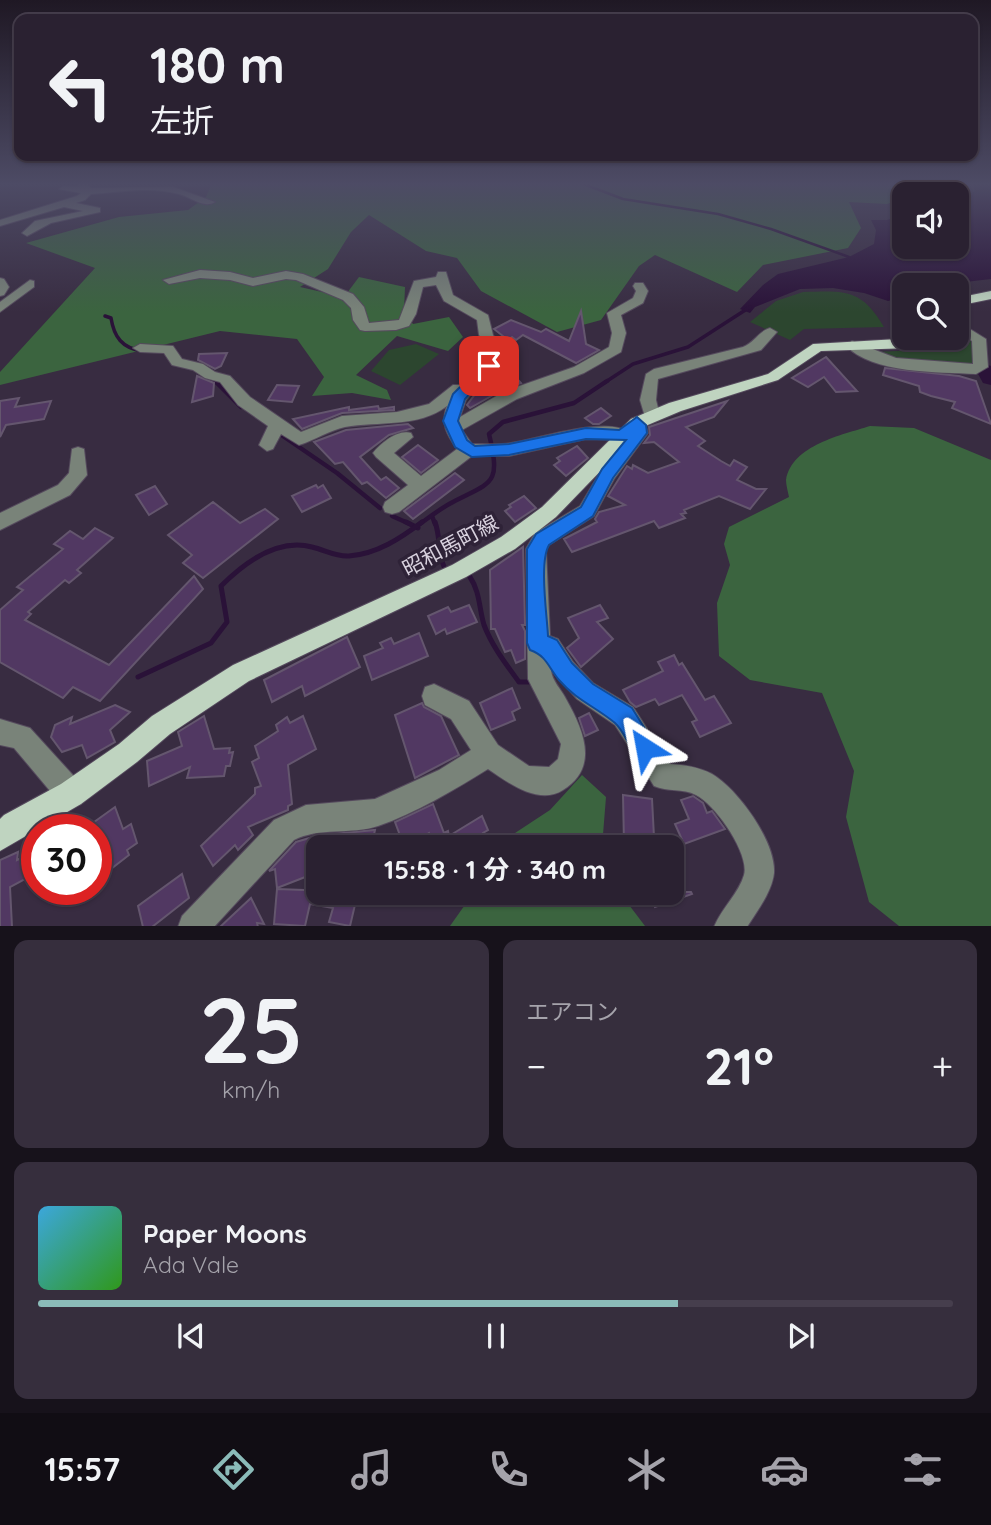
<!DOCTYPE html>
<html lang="ja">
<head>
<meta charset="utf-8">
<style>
	body { margin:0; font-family:Quicksand,"Noto Sans JP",sans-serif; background:#362e3d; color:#f1f3f6; height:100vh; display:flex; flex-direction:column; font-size:26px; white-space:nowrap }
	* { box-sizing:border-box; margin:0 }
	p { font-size:23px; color:#a5a3ab }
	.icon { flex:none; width:38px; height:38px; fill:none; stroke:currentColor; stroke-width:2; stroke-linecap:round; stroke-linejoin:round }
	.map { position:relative; height:926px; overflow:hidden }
	.panel { display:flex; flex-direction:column; gap:14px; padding:14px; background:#17121b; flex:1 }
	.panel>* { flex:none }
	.banner { position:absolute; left:14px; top:14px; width:964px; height:147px; border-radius:14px; box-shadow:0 2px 5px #0004,0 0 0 2px #463e4d; background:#2a2131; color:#f1f3f6; overflow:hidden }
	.fabs { position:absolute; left:892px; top:182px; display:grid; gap:14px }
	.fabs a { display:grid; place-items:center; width:77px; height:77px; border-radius:14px; background:#2a2131; box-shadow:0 2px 5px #0004,0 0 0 2px #463e4d; font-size:35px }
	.speed { position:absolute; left:21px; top:814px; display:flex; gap:14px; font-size:35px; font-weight:700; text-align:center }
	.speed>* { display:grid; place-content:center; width:91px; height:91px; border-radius:50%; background:#2a2131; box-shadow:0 2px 5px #0004,0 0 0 2px #463e4d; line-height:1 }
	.speed .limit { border:10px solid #d22; background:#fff; color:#111 }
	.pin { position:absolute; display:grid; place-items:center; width:60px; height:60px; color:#fff; margin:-30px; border-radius:14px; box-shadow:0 4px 10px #0006 }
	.me { position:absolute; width:77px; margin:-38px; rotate:326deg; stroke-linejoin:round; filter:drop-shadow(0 0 5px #0008) }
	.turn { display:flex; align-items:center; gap:24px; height:147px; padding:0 21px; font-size:32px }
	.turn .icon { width:91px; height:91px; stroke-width:2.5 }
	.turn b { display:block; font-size:49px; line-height:60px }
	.big { font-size:52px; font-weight:700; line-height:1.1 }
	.panel .widget { flex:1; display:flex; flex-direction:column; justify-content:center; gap:10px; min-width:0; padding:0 24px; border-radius:14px; background:#362e3d }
	.panel .dial { align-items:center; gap:0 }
	.dial b { font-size:91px; line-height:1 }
	.song { display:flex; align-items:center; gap:21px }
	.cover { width:84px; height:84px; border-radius:10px; background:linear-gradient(135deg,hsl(200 70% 55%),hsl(110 70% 35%)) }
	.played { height:7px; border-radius:4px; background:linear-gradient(90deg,#8bbbb9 70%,#463e4d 70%) }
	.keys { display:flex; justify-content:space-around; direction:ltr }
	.heat { display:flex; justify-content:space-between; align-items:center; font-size:38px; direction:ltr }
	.panel .tiles { flex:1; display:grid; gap:14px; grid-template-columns:1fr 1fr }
	.widget:last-child { grid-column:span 2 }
	.trip { position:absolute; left:306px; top:835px; width:378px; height:70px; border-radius:14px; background:#2a2131; box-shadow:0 2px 5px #0004,0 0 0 2px #463e4d; font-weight:700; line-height:70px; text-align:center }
	.menu { display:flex; height:112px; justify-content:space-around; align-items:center; background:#110d14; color:#a5a3ab }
	.menu .icon { width:49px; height:49px }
	.menu .selected { color:#8bbbb9 }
	.menu b { font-size:32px; color:#f1f3f6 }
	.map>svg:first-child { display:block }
	.green { fill:#2c462f }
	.forest { fill:#3b643f }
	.water { fill:#2a1238 }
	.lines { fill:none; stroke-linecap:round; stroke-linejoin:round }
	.stream-far3 { stroke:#2a1238; stroke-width:2.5 }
	.stream-far2 { stroke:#2a1238; stroke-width:3.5 }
	.stream-far1 { stroke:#2a1238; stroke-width:4.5 }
	.stream { stroke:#2a1238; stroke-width:5 }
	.river { fill:#2a1238; fill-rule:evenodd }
	.building { fill:#513862; stroke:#64566e; stroke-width:2 }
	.minor-casing { stroke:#554a5d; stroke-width:2 }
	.major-casing { stroke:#554a5d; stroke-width:2 }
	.minor { fill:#798379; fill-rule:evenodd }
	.major { fill:#bfd4c0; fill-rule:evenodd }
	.route { fill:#1a73e8; stroke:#114b97; stroke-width:2 }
	.labels { text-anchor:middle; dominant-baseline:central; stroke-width:7; stroke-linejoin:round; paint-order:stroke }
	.street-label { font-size:21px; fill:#d8d1de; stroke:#2e2237 }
</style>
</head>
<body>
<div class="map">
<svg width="991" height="927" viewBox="0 0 991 927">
	<rect width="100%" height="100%" fill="#382c41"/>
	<!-- green -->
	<g class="green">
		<path d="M803,292C845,291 861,288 884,327L804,329L790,340L750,322L776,301Z"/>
		<path d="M957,329L973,338L976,360L968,366L897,360L873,352L922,350L942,342L944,338H957Z"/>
		<path d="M416,344L439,354L400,385L371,371L389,350Z"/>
	</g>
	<!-- forest -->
	<g class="forest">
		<path d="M212,183H951V188L905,194V198L887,204L849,202L861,228L848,248L763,265L737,292L655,255L639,266L601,320L557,332L481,291L457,258L426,251L369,215L351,232L328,269L300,287L344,297L359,277L405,287L404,311L413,324L449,317L463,337L448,351L397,336L356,375L387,390L391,400L352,393L312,396L324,377L297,339L220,331L0,385V372L95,268L26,243L119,217L188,210L206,197Z"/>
		<path d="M870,426L914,428L991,460V926H899L869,902L846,817L854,771L822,693L750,680L719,656L717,603L730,565L724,544L729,527L789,497C788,492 786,485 786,480C792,445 842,435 870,426Z"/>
		<path d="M582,775L606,797L602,847H505L515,833L550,810Z"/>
		<path d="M474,892L620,893L645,926H450Z"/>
	</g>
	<!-- water -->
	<path class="water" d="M973,183H991V279L938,285H905V296L888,301L864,293L833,288L800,289L755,307L750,313L740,309L763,285L778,274L849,257L874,244L876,230L871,220H887L905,214V247H957V200L975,191Z"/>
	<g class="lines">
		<!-- stream-far3 -->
		<path class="stream-far3" d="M581,183L623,199L718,214L771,229L849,257"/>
		<!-- stream-far2 -->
		<g class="stream-far2">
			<path d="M105,316L111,318C114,337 122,348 142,351"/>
			<path d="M209,378L217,383"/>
			<path d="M604,383L633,364L688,347L750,307"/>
		</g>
		<!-- stream-far1 -->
		<g class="stream-far1">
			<path d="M215,381L241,407"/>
			<path d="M277,432L337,473L380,508"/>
			<path d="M392,516L410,524"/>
			<path d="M432,516L435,524"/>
			<path d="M420,524C431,516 441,508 453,502C493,481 501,485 489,434L503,422L574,403L607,381"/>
		</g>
		<!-- stream -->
		<g class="stream">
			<path d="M406,522L418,528"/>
			<path d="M435,522C441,538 437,553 445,569"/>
			<path d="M470,577C480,592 479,608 484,625C492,646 506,664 519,682H532"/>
			<path d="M138,677L211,643L227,622L221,586C244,563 278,538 312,547C325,550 336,557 349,556C377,554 401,538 422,522"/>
		</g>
		<!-- river -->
		<path class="river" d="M988,365L991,366V385L983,383L977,372L980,367Z"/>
	</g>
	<!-- building -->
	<g class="building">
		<path d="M581,311L586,344L599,350L576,363L523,335L516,340L512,337L508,340L494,329L511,320L541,332L546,329L569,341Z"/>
		<path d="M227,353L221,366L215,369L198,360L199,354Z"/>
		<path d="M826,357L857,391L836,392L824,377L808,387L792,378Z"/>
		<path d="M885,368L959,376L976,381L991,424L952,408L955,402L931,396L920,392L919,386L883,375Z"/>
		<path d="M509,370L521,383L504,389L470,408L467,405L485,381Z"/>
		<path d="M197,376L214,383L213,396L192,402Z"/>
		<path d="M277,385L299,386L292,402L268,400Z"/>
		<path d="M19,398L15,407L51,401L44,419L6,425L0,437V401Z"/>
		<path d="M727,401L714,417L686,427L705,441L698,446L721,461L730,466L734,460L747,467L737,480L756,489H766L750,509L719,496L684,510L686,513L681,514L685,518L659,528L654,521L572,552L564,539L597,522L595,519L599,512L625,505L608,496L627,466L632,469L633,465L648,473L679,462L654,442L644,443L650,435L649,427Z"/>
		<path d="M378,406L379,409L394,407V410L342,413L302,429L293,419L349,407V410Z"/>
		<path d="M601,408L611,416L599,424H593L585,418Z"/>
		<path d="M408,424L413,428L389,435L360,457L381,480L386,477L399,488L386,498L367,482L362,484L343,462L335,464L314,442L346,430Z"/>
		<path d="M418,445L438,460L421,473L402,457Z"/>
		<path d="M577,446L588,458L566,476L554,465L560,461L557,458Z"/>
		<path d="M455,473L464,480L413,519L404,511Z"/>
		<path d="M316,485L318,488L323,485L331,498L302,512L292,496Z"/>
		<path d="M155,486L167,504L149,515L136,495Z"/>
		<path d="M524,496L536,508L515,522L505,511L511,507L509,505Z"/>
		<path d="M213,502L240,523L265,509L278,519L203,578L183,563L192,555L168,535Z"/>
		<path d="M95,528L113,538L77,570L81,573L69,583L65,580L28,612L31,614L25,620L109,665L194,576L203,589L100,701L73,687L63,698L0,662V610L23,590L17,587L63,549L54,544L70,531L83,539Z"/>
		<path d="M523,547L525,625H522L525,631V659L516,663L511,650L505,652L495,629H491L490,570Z"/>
		<path d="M469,605L477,622L447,634L445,629L436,634L428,616L448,607L451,612Z"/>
		<path d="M600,605L608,618L597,622L613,639L581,667L567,648L579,638L568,618Z"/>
		<path d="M419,633L428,656L372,680L364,656L383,648L380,643L391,638L394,644Z"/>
		<path d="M347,637L360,667L305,696L302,686L272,702L264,680Z"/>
		<path d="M674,655L679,665L682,663L705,700L714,696L731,723L700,737L692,722L697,720L682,695L659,705L655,699L636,707L630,702L623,690L663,671L658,662Z"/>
		<path d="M512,688L520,708L512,712L515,720L491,730L480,703Z"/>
		<path d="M422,703L424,707L441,716L459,755L415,778L395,715Z"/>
		<path d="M115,705L130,712L110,730L115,742L87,758L82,745L62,752L51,737L55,725L72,717L70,724Z"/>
		<path d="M589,713L598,730L585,736L579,718Z"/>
		<path d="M204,716L214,749L230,748L229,753L233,752L230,766H226L224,776L187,778L190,767L149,786L147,761L182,746L178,732Z"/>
		<path d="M303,716L316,749L288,765L292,804L288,806V810L248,827L253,835L238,850L235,845L213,866L201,846L255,794V788L261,786L252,762L259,758L255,746L278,731L276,725L287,717L290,723Z"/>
		<path d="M623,795L652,799L654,837L658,847H634V844L624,843Z"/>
		<path d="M693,796L703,803L707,813L712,811L725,829L684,844L675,824L689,819L681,800Z"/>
		<path d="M433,804L444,833L448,831L449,836L482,816L488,830L483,833L489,847H430L433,845L429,833L409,846H404L395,822Z"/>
		<path d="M115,807L123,829L131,824L137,843L127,850L129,855L107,872L105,865L96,871V830H83Z"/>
		<path d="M375,830L371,847H331L334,834Z"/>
		<path d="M316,836L318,872L277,888L275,869L269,871L296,842Z"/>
		<path d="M18,852L17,860L30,854L29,877L10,887L12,927H0V860Z"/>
		<path d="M182,874L189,898L152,927H143L138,906Z"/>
		<path d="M277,889L358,892L350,926L329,922L333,908L310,904L305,926L274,924Z"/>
		<path d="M649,892H691L692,894L655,907Z"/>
		<path d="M251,898L264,924L257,923L258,927H220Z"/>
	</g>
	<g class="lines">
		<defs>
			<g id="minor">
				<path d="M77,183H86L91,188L173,187L215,202C204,209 191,197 179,194C151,186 119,192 91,194L85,200L76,203L100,208V212L51,223L27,236L22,233L35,221L83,211L64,207L0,226V220L77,196L81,193L59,189L64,186L79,187Z"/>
				<path d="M200,270L230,272L253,278L286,271L303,274L353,294L364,307L369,323L399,320L414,281L436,277L438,272H446L453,295L488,315L493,335L505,353L466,400L460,417L505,391L574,367L609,347L612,333L607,313L633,298L636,291L633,286L635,283H643L648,291L643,303L621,315L626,333L621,352L584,373L517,399L462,430L472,444C485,444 499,445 511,443C538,439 609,415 630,433L629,423L631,419L637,417L643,419L648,433L614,479L594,516L549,545L546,550L550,636L558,639L573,662L593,683L633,707L670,764C685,765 699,767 712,774C738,789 776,842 774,873C772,892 757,911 747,927H714C721,909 739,893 744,875C750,854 715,804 696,795C683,788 667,792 654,786L615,725L577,699L551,670C552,681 561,689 566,699C583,729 600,767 563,790C539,806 507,782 488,769C454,790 416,813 378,826C351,835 319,827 294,840L214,927H178L182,916L274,820L306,805L375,799L439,770L471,750L451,719L425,705L422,696L425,687L434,684L469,701L498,745L529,766L549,767L558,759L561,744L528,679L526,549L535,533L580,506L602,469L625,440L586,439L509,456H472L399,512L392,514L385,512L383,507L385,502L408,485L376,457L373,453C381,443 398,429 411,433L413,437L394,453L421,476L457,449C447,435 440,423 447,406C419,428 378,421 345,427C330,430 315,440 299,445L281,434L273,449L267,451L259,445L268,426L238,405L220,382L205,378L193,370L172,365L164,353L140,352L133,348L140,344L173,346L182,359L203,364L215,372L230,376L250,397L301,432L342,416L397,412L429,404L453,385H461L491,353L479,335L477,320L444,301L436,285L423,287L416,314L409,326L396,330L365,331L360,330L353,320L351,308L343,300L296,280L286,279L253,286L230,280L200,278L169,284L163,280Z"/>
				<path d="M0,278L4,279L9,287L4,295L0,296Z"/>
				<path d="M30,280L34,281V287L0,312V302Z"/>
				<path d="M957,321L986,339L988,367L976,374C939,372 872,374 845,345L852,341L896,358L973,364L972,341L957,331Z"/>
				<path d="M770,328L777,332L761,350L658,379L656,400L660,416L652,422L646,420L640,400L646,374L654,369L743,347C754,343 759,331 770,328Z"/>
				<path d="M78,447L84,449L87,475L70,495L0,530V513L58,485L69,473L72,449Z"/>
				<path d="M0,719L30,728L81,784L84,794L81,804L71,807L61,804L14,748L0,745Z"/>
			</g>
			<g id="major">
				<path d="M991,291V299L957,306V298Z"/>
				<path d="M915,338H934L911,348L821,351L778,380L681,411L643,427L556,517L515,549L466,577L249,681L170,734L137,762L81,804L0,851V819L4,815L61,784L119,744L152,716L233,665L452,565L501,537L542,507L631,419L669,403L768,374L813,344Z"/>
			</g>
		</defs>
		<!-- minor casing -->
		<use href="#minor" class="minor-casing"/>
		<!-- major casing -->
		<use href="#major" class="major-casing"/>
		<!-- minor -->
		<use href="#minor" class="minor"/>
		<!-- major -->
		<use href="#major" class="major"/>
	</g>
	<!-- sky -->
	<linearGradient id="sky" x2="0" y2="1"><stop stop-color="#1f1824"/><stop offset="0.59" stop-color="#4d4b65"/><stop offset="1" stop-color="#4d4b65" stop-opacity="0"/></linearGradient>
	<rect width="991" height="312" fill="url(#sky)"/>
	<!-- route -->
	<path class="route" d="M489,362L495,366L465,399L458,421L467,440L475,446L509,444L586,428L619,430L637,417L646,425L647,433L613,478L593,516L549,545C539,562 547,615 548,636L557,640L572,663L593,684L632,708L657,748L653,756L645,760C629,753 627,734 615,723C596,707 576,700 559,680C548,667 547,656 530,650L527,643V549L536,534L581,507L602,469L626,440L586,439L509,455L472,457L455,447L443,421L453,394L484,363Z"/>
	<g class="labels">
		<!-- street labels -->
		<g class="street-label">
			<text transform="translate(450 545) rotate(-28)">昭和馬町線</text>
		</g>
	</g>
</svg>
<div class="fabs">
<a><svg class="icon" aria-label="sound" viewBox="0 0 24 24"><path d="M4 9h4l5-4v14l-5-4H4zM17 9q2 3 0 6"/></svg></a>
<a><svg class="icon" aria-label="search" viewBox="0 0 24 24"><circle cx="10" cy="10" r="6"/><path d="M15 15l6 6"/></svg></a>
</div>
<div class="speed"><div class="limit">30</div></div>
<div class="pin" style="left:489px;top:366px;background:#d93025"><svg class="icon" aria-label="arrive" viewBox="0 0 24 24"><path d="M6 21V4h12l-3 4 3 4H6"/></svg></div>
<svg class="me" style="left:645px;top:748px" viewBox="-20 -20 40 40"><path d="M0-17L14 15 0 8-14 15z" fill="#1a73e8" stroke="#fff" stroke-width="4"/></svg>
<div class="trip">15:58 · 1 分 · 340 m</div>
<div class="banner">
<div class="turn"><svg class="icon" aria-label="left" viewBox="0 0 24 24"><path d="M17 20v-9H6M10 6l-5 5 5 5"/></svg><div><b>180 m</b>左折</div></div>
</div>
</div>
<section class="panel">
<div class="tiles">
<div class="widget dial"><b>25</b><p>km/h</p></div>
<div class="widget"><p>エアコン</p>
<div class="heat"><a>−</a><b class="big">21°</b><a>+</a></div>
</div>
<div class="widget">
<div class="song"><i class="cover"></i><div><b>Paper Moons</b><p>Ada Vale</p></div></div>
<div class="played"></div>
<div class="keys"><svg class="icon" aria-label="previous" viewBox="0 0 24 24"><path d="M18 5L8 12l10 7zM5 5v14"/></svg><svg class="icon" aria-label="pause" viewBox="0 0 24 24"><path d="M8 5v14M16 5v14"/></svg><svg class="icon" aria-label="next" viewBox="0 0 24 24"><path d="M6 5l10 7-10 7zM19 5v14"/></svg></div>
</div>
</div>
</section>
<nav class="menu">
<b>15:57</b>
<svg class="icon selected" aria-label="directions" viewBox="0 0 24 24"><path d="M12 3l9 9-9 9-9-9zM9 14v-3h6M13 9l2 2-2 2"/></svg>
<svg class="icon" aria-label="music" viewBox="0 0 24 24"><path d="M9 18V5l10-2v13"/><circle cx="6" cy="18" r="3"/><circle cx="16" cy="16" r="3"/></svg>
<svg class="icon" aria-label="phone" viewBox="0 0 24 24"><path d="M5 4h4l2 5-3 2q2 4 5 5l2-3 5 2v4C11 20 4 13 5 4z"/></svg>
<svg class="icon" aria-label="climate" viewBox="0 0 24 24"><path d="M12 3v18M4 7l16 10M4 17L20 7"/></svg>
<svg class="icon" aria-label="car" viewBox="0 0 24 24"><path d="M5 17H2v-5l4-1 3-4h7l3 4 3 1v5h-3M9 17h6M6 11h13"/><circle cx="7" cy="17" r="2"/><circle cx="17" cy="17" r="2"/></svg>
<svg class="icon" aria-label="filters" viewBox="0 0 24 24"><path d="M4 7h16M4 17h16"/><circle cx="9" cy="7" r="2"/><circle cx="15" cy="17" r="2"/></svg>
</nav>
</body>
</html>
